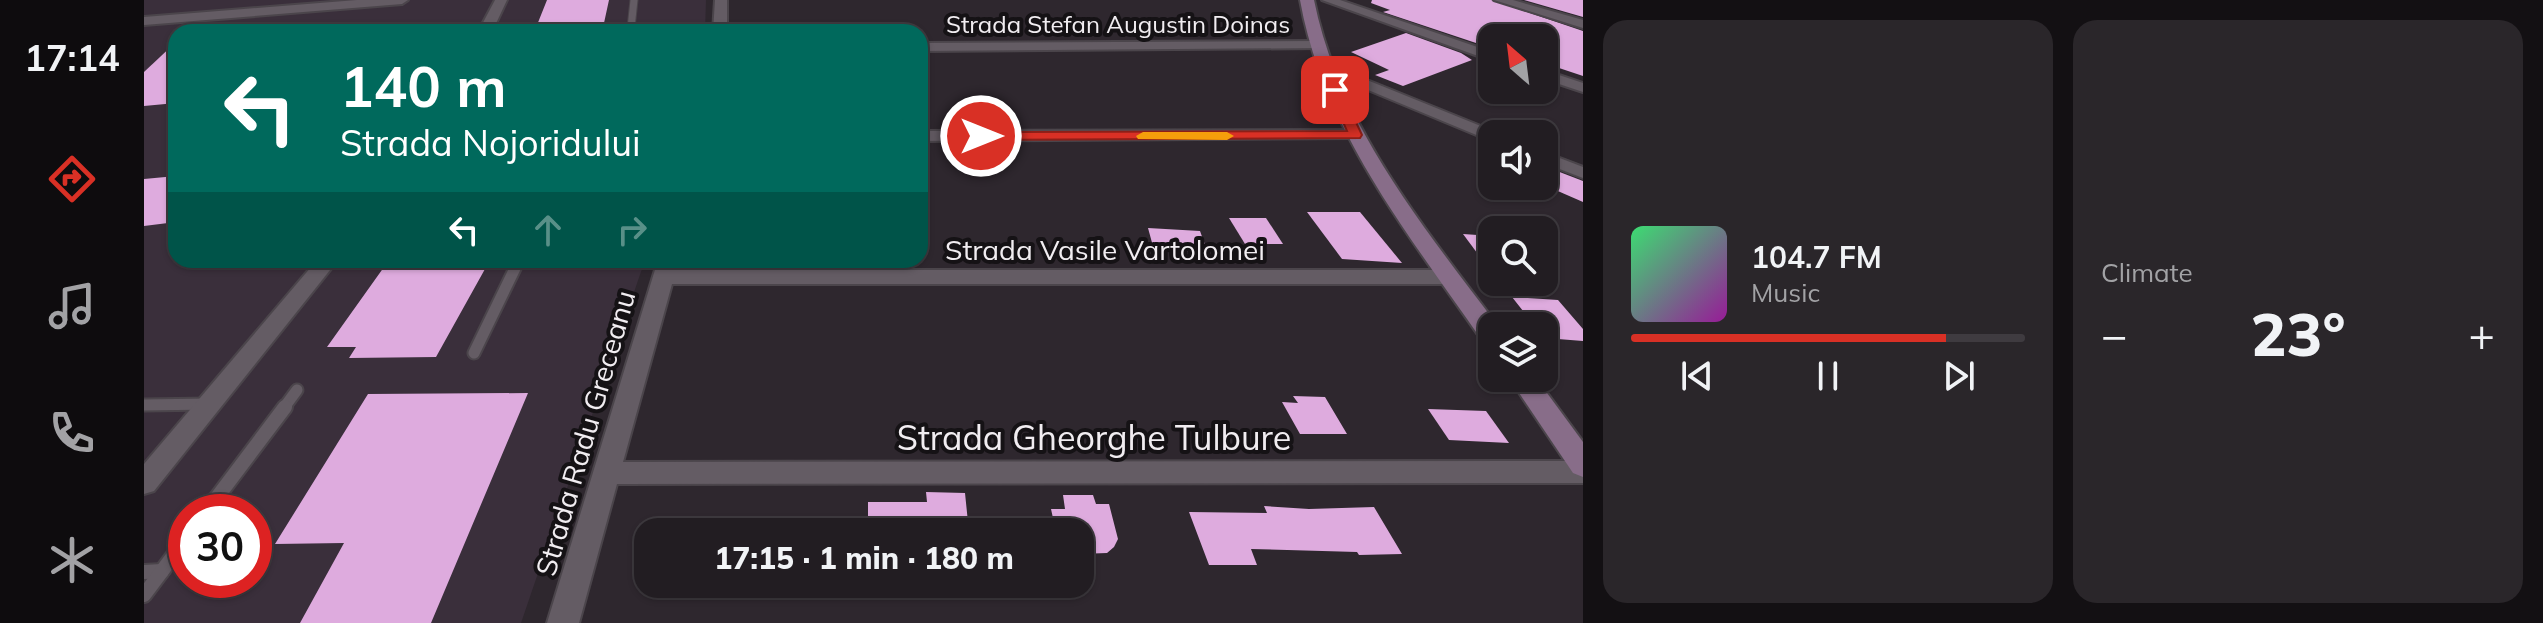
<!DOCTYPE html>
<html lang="en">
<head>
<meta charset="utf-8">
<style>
	body { margin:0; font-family:Mulish,sans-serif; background:#2a262a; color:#f1f3f6; height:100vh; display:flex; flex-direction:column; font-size:30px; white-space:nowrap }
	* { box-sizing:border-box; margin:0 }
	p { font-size:26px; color:#a2a2a5 }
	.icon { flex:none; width:44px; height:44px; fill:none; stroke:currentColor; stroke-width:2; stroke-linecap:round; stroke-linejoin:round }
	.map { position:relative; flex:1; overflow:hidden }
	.side { display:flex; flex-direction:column; gap:20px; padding:20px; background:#131013; width:960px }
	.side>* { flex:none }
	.hud { position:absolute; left:24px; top:24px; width:760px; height:244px; border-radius:24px; box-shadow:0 2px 6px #0004,0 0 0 2px #3f3b40; background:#00695c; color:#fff; overflow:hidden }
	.needle { width:52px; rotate:332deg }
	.fabs { position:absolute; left:1334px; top:24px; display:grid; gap:16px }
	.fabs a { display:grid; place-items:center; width:80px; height:80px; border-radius:16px; background:#221d22; box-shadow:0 2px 6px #0004,0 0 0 2px #3f3b40; font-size:40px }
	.speed { position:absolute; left:24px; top:494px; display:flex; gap:16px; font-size:40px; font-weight:700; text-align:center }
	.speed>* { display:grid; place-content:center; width:104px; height:104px; border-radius:50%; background:#221d22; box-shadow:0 2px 6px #0004,0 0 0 2px #3f3b40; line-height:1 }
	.speed .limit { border:12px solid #d22; background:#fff; color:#111 }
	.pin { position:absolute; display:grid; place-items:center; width:68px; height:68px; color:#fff; margin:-34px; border-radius:16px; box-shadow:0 4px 12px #0006 }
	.me { position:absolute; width:88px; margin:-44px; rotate:90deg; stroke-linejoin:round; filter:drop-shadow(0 0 6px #0008) }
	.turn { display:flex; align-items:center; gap:28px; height:168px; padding:0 40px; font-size:36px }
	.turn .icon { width:104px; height:104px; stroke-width:2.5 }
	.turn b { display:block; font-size:56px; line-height:68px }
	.lanes { display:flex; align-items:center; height:76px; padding:0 40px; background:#0003; justify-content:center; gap:40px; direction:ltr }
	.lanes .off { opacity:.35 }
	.big { font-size:60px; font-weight:800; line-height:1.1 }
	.side .card { flex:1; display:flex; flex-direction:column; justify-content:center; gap:12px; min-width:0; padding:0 28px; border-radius:24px; background:#2a262a }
	.song { display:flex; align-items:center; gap:24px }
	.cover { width:96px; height:96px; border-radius:12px; background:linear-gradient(135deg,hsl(140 70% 55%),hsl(300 70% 35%)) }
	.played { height:8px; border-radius:4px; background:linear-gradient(90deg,#d93025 80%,#3f3b40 80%) }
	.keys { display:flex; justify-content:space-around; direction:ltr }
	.heat { display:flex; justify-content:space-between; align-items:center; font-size:44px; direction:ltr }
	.side .tiles { flex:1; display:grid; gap:20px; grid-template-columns:repeat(2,1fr) }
	.trip { position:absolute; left:490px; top:518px; width:460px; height:80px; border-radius:24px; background:#221d22; box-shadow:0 2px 6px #0004,0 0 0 2px #3f3b40; font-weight:800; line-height:80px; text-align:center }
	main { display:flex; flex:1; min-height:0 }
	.tab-bar { display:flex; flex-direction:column; width:144px; justify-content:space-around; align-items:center; background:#0e0c0e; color:#a2a2a5 }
	.tab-bar .icon { width:56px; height:56px }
	.tab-bar .current { color:#d93025 }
	.tab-bar b { font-size:36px; color:#f1f3f6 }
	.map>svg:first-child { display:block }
	.built { fill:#3a2f3b; fill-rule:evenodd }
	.building { fill:#deabde }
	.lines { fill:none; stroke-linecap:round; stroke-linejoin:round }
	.lane-far2-casing { stroke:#4b454b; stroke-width:9 }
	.lane-far1-casing { stroke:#4b454b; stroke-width:15 }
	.lane-casing { stroke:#4b454b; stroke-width:18 }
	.street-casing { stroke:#4b454b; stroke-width:4 }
	.secondary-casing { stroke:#4b454b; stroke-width:4 }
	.lane-far2 { stroke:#645c64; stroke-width:7 }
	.lane-far1 { stroke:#645c64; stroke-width:11 }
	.lane { stroke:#645c64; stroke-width:14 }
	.street { fill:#645c64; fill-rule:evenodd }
	.secondary { fill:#886d89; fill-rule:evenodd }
	.route { fill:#d93025; stroke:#8d1f18; stroke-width:2 }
	.slow { fill:#f59e0b }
	.labels { text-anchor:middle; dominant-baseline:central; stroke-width:8; stroke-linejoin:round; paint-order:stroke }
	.far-street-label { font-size:24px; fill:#f1edf1; stroke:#151215 }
	.street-label { font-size:28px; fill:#f1edf1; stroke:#151215 }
	.near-street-label { font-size:34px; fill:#f1edf1; stroke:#151215 }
</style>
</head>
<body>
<main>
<nav class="tab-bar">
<b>17:14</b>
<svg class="icon current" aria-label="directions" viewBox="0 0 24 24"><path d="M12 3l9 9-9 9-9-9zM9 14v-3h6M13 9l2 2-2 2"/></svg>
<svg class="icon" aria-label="music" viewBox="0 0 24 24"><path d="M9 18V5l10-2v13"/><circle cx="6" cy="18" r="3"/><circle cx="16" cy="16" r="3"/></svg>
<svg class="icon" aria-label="phone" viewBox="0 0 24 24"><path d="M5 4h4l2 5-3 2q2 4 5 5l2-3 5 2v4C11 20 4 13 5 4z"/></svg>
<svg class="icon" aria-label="climate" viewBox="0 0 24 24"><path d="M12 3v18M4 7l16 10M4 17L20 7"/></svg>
</nav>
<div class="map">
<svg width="1439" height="623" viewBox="0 0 1439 623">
	<rect width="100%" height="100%" fill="#2e272e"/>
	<!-- built -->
	<path class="built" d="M0,0H562L561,32H32V260H501L377,623H0ZM42,512H110V580H42Z"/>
	<!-- building -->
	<g class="building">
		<path d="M403,0H465L460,23L402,26L391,30Z"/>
		<path d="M1228,0H1347L1439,31V76L1400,63V23L1358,38H1348V42L1338,45L1239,12L1246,10L1227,3Z"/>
		<path d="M1380,0H1439V17Z"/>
		<path d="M1262,33L1317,53L1328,60L1259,86L1231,75L1245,70L1207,52Z"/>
		<path d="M32,42V103L0,106V72Z"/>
		<path d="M1400,166L1439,181V202L1400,185Z"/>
		<path d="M32,176V222L0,226V179Z"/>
		<path d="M1163,212H1216L1258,263L1198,259Z"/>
		<path d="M1085,218H1122L1139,244H1101Z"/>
		<path d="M1004,228L1056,231L1064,253L1010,250Z"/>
		<path d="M1319,234L1348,236V273Z"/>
		<path d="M245,260H346L292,357L205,358L212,347H183Z"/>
		<path d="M1368,297L1414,300L1439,329V341L1401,338L1400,326H1391Z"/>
		<path d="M384,393L287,623H156L200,543L131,544L224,394Z"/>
		<path d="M1149,396L1181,397L1203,434H1156L1138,402L1154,403Z"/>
		<path d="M1284,409L1342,411L1365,443L1305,440Z"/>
		<path d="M782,492L821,493L825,532H724V502H783Z"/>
		<path d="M919,495H949L952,504H965L974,539L970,547L963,553L936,554V532H912L907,509H921Z"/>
		<path d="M1120,506L1165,509L1230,507L1258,554L1215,555L1213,552L1107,549L1113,565H1065L1045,512L1123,513Z"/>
	</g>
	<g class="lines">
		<defs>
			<path id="lane-far2" d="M402,32L487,28L490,0"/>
			<g id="lane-far1">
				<path d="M330,353L375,260"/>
				<path d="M0,405L65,404"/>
				<path d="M139,409L153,390"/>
			</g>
			<g id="lane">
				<path d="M62,512L141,407"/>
				<path d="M0,572L18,571"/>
				<path d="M0,595L42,539"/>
			</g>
			<g id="street">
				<path d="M213,0H264L258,4L0,25V17Z"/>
				<path d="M351,0H363L348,32H334Z"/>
				<path d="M571,0H583V32H569Z"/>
				<path d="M1178,0H1196L1348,52V61Z"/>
				<path d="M1350,0H1369L1439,20V28Z"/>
				<path d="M1171,41L1178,45L1176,48L776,51V43Z"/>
				<path d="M1181,63L1354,133L1355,134H1348V141L1342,139L1176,70L1174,67Z"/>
				<path d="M1400,70L1439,83V92L1400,79Z"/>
				<path d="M1211,130L1217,132L1219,135L1217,138L776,141V131Z"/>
				<path d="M1400,152L1439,167V178L1400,163Z"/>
				<path d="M173,260H194L10,491L0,494V464Z"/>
				<path d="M514,260H534L531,270H1306L1316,277L1306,284H528L479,462L1439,461V483L473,484L435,623H403Z"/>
			</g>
			<g id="secondary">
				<path d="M1156,0H1170C1195,125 1279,226 1354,326H1348V344L1339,342C1266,236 1179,130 1156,0Z"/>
				<path d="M1365,378H1392L1439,442V477L1429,473Z"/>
			</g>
		</defs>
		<!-- lane-far2 casing -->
		<use href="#lane-far2" class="lane-far2-casing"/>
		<!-- lane-far1 casing -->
		<use href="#lane-far1" class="lane-far1-casing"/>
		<!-- lane casing -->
		<use href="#lane" class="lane-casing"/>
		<!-- street casing -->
		<use href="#street" class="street-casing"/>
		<!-- secondary casing -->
		<use href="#secondary" class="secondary-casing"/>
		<!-- lane-far2 -->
		<use href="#lane-far2" class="lane-far2"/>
		<!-- lane-far1 -->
		<use href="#lane-far1" class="lane-far1"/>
		<!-- lane -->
		<use href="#lane" class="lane"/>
		<!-- street -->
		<use href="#street" class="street"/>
		<!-- secondary -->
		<use href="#secondary" class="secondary"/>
	</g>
	<!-- route -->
	<path class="route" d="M1191,86L1197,90L1218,135L1216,138L837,140L831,136L837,132L1203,131L1185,90Z"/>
	<!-- slow -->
	<path class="slow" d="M999,132H1083L1090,136L1083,140L994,139L992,136Z"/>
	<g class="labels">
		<!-- far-street labels -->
		<g class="far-street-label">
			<text x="974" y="24">Strada Stefan Augustin Doinas</text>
		</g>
		<!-- street labels -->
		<g class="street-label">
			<text x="961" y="249">Strada Vasile Vartolomei</text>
			<text transform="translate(441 433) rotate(-74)">Strada Radu Greceanu</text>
		</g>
		<!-- near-street labels -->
		<g class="near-street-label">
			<text x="950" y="437">Strada Gheorghe Tulbure</text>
		</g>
	</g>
</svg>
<div class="fabs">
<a><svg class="needle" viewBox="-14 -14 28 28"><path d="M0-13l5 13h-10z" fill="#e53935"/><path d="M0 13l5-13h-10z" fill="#a2a2a5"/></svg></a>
<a><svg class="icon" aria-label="sound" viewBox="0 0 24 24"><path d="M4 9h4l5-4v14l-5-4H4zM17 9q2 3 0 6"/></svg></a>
<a><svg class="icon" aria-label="search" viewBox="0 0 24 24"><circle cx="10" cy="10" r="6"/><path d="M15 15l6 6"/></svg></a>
<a><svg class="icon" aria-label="layers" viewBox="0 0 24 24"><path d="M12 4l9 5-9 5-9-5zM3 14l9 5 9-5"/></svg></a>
</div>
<div class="speed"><div class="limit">30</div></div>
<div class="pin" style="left:1191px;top:90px;background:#d93025"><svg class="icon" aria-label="arrive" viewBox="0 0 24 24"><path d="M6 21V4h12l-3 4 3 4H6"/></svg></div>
<svg class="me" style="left:837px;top:136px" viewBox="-20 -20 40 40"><circle r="17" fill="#d93025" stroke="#fff" stroke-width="3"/><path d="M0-11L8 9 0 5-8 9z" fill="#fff"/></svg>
<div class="trip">17:15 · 1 min · 180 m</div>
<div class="hud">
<div class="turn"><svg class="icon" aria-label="left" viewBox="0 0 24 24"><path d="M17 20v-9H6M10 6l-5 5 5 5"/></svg><div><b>140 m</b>Strada Nojoridului</div></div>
<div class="lanes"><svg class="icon" aria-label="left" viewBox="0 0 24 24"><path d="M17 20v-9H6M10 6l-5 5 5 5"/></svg><svg class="icon off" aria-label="ahead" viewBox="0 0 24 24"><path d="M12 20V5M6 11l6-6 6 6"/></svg><svg class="icon off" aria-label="right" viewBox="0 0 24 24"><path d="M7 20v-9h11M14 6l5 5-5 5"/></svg></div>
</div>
</div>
<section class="side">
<div class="tiles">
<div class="card">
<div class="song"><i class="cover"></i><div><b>104.7 FM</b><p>Music</p></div></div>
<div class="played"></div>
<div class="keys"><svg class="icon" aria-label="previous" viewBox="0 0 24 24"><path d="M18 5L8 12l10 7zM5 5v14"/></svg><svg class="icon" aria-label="pause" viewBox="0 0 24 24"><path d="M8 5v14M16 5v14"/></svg><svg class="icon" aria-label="next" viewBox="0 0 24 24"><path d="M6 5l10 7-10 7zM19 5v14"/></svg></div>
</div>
<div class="card"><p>Climate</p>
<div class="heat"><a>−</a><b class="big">23°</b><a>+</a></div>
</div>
</div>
</section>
</main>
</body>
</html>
